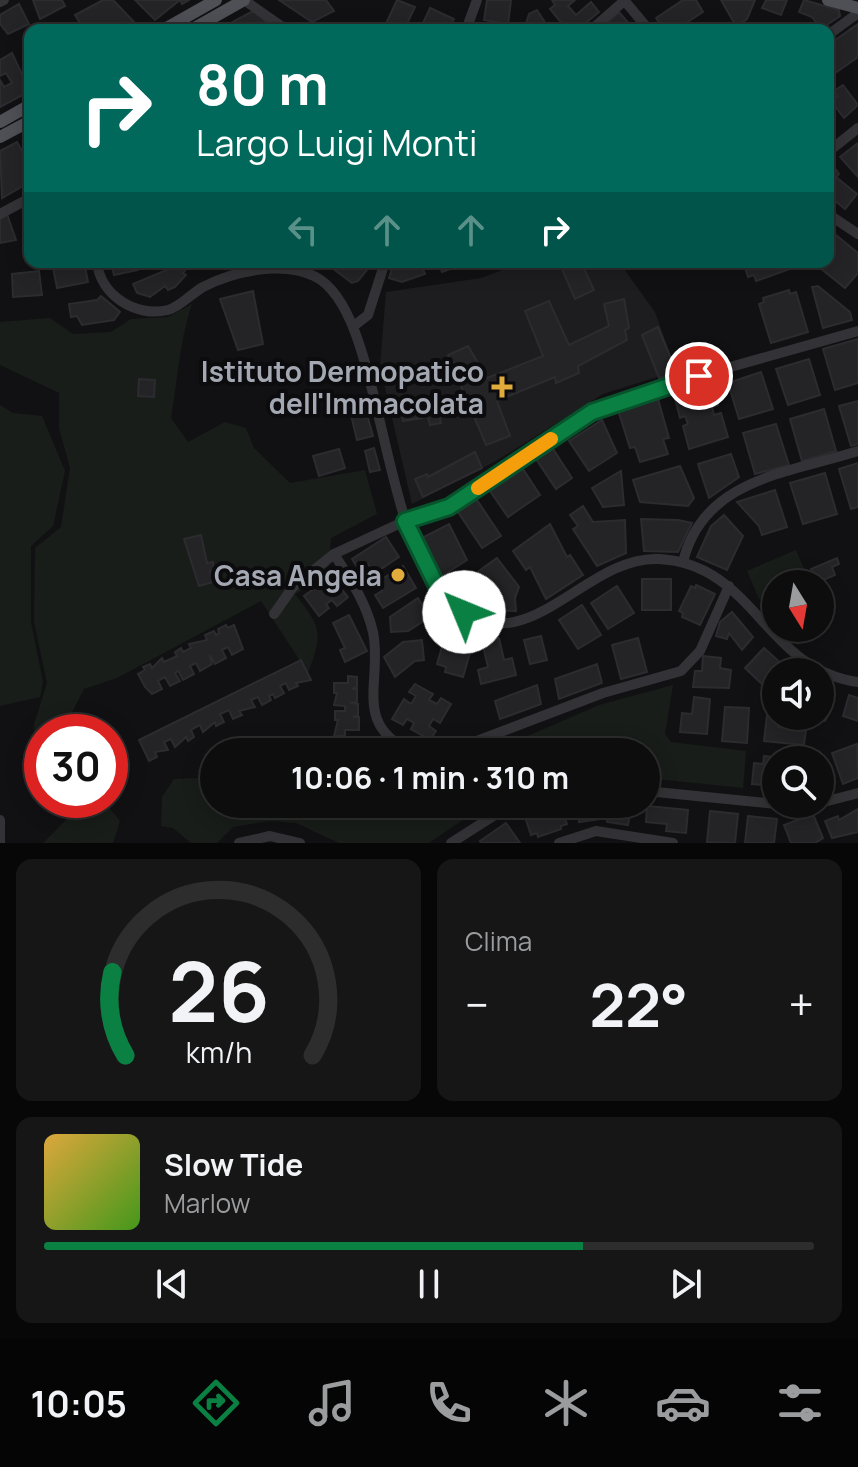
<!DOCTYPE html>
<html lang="it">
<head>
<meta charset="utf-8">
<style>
	body { margin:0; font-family:Manrope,sans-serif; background:#161617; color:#f1f3f6; height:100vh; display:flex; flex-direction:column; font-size:30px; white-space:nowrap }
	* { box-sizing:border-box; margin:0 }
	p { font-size:26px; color:#9a9c9e }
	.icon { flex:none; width:44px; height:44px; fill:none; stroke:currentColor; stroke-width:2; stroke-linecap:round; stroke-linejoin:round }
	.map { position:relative; height:843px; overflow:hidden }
	.panel { display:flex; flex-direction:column; gap:16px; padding:16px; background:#070708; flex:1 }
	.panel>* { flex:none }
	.guide { position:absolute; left:24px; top:24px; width:810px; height:244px; border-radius:16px; box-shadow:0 4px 20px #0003,0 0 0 2px #2d2d2e; background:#00695c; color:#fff; overflow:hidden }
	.needle { width:52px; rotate:169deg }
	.tools { position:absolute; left:762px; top:570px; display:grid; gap:16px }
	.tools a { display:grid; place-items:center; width:72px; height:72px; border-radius:50%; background:#0d0d0e; box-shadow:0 4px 20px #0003,0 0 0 2px #2d2d2e; font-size:40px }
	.speed { position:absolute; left:24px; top:714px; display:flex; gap:16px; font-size:40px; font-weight:700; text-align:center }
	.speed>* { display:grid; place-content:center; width:104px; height:104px; border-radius:50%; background:#0d0d0e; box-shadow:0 4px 20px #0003,0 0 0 2px #2d2d2e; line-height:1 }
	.speed .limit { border:12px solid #d22; background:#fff; color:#111 }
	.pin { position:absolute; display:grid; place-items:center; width:68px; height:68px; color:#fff; margin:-34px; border:4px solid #fff; border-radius:50%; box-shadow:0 2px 8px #0007 }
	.me { position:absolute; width:88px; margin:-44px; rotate:315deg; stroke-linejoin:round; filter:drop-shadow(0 0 6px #0008) }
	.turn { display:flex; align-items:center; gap:28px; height:168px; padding:0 40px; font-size:36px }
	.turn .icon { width:104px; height:104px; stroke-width:2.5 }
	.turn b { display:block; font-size:56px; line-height:68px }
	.lanes { display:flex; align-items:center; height:76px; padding:0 40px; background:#0003; justify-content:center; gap:40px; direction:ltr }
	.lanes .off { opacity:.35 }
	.big { font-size:60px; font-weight:700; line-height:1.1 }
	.panel .card { flex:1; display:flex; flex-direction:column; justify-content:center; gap:12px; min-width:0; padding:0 28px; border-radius:16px; background:#161617 }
	.panel .dial { align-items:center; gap:0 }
	.dial svg { height:208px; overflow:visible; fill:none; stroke:#2d2d2e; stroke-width:7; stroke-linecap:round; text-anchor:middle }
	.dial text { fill:#f1f3f6; stroke:none }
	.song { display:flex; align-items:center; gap:24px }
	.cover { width:96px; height:96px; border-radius:12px; background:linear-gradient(135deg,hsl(40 70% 55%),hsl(100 70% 35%)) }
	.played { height:8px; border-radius:4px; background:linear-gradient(90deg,#0b8043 70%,#2d2d2e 70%) }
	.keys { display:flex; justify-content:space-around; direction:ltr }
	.heat { display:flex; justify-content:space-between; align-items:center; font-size:44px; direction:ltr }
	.panel .tiles { flex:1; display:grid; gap:16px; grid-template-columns:1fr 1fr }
	.card:last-child { grid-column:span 2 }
	.trip { position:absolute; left:200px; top:738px; width:460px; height:80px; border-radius:40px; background:#0d0d0e; box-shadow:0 4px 20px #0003,0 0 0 2px #2d2d2e; font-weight:700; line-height:80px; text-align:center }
	.tab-bar { display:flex; height:128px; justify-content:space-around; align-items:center; background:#050506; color:#9a9c9e }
	.tab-bar .icon { width:56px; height:56px }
	.tab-bar .current { color:#0b8043 }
	.tab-bar b { font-size:36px; color:#f1f3f6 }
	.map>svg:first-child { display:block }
	.built { fill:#1d1d20 }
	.green { fill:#181d19 }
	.building { fill:#242427; stroke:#2c2b2f; stroke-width:2 }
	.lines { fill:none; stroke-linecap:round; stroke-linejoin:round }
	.minor { stroke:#333337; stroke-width:10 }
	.major { stroke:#4f5056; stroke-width:12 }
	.route-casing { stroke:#07532c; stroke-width:20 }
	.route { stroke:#0b8043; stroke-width:14 }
	.slow { stroke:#f59e0b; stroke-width:14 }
	.poi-dot { fill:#e1ac3b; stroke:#0c0c0e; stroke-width:3 }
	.labels { text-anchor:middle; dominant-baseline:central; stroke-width:8; stroke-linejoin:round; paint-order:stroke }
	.poi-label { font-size:28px; font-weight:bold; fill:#a4a8b2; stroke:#0c0c0e; text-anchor:end }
</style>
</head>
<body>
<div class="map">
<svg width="858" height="843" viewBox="0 0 858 843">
	<rect width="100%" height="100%" fill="#111113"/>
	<!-- built -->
	<path class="built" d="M523,262H619L655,312L676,371L603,394L496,461L412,504L380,366L386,292L481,278Z"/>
	<!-- green -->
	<g class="green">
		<path d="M192,304C179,342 178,379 171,418L188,442L225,422L246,428L254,448L290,483L365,470L377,514L331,538L328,576L295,594C322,628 323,633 308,673L261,601L117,678L84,689L62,732H42V747H35L34,724L47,683L34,622L35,548L61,527L70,468L59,428V393L0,365V322L50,318L73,334L111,332L131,319L168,317Z"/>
		<path d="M0,405L13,413L42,416L65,471L53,526L31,546V622L43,682L40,697L0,706Z"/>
		<path d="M796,550L808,578L794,584H776V591L759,599L747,571Z"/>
		<path d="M673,685L665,734L671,742L746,751L743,788L646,778V752H491L599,705Z"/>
		<path d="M198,778L214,786V804H361L378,807L391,804H486L429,843H339L296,823L269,821L233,827L217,843H191L173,828L161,826L162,797L174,779Z"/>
		<path d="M104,801L120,821L113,843H43L75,811Z"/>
	</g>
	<!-- building -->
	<g class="building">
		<path d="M33,0H62L65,6L40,19Z"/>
		<path d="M103,0H113L140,28L84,30L75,15Z"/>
		<path d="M135,0H189L182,4L180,0L155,20Z"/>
		<path d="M279,0H326L334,11L312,22Z"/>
		<path d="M397,0L415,7L404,30H383Z"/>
		<path d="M487,0H511L508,24L484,20Z"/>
		<path d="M552,0H575L568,6L576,15L591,2L599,12L577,30L573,27L567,30L550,9L555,5Z"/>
		<path d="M683,0H696L703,12L675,30H664L656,18Z"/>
		<path d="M721,0H755L747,19L736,26Z"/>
		<path d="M766,0H787L781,15L762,8Z"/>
		<path d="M804,0L839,10L840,16L821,29L812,17L799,12Z"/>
		<path d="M19,4L29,24L8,34L0,24V15Z"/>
		<path d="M430,8L454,19L448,30H431L422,25Z"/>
		<path d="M537,10L550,30H524L529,14Z"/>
		<path d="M253,11L276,30H225L223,27Z"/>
		<path d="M619,12L631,26L627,30H614L607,23Z"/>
		<path d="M858,24V57L828,78V45Z"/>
		<path d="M12,53L30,91L0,107V80L4,87L12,83L6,73L0,76V60Z"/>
		<path d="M843,85L858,105L844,118L831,101L838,96L834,91Z"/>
		<path d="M17,142L30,165V182L2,198L0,151Z"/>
		<path d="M858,143V177L840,157Z"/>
		<path d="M832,164L839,174L836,177L857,194L845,209L828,195V166Z"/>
		<path d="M7,214L16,240L0,243V219Z"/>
		<path d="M836,235L858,253V273L845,288L814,263L828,262V245Z"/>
		<path d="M52,262H84L88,282L57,288Z"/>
		<path d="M111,262H137L138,270L114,275Z"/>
		<path d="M324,262H355L367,270L358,281L352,283Z"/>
		<path d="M394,262H420L425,274L402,282L389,278Z"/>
		<path d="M438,262H470L442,272Z"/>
		<path d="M559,262H581L594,290L575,299Z"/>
		<path d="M743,262H791L793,268L756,281L754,275L748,277Z"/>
		<path d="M181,264L187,268L183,273L186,275L175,287L168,290L165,286L150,297L137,293L133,284Z"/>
		<path d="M39,271L42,295L13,297L12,274Z"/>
		<path d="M818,286L850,312L852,320L823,328L812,287Z"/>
		<path d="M789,290L790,294L796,292L808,332L771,343L759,304L764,302L763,298Z"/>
		<path d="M253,291L263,344L238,350L220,299Z"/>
		<path d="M101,296L120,312L114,320L82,325L77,316L71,317L69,304L97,300Z"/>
		<path d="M624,299L629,328L625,330L627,340L578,366L579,373L556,383L555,377L497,401L510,436L486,445L448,355L468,346L487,378L543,356L525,311L549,301L569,345L609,326L604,304Z"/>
		<path d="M658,327L677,373L659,378L642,335Z"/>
		<path d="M858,339V383L835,390L823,349Z"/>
		<path d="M809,359L820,395L788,405L776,369Z"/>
		<path d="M761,372L773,409L739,419L728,383Z"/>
		<path d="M139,379L155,380L154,397L138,396Z"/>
		<path d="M712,383L718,405L712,407L714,415L721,413L728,437L689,449L683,426L688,424L685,416L680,418L674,395Z"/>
		<path d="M658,399L669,438L663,439L668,454L640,462L635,447L630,448L618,410Z"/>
		<path d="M436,401L441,423L430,425L428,417L403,421L401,408Z"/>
		<path d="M858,401V444L851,446L839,406Z"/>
		<path d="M824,409L836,451L802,461L790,419Z"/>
		<path d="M366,411L373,436L357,440L351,415Z"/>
		<path d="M602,420L617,453L589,471L569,441Z"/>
		<path d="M776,424L789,465L755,474L743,433Z"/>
		<path d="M374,448L380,470L370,472L365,451Z"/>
		<path d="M339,449L345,468L319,476L313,456Z"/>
		<path d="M553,449L572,478L556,489L536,459Z"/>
		<path d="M475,452L482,468L423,497L415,479L427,474L428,477Z"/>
		<path d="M731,454L739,477L709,498L698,464Z"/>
		<path d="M858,463V507L851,509L839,469Z"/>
		<path d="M680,466L694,498L688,506L640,502L633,480Z"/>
		<path d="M523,469L540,495L508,517L490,491Z"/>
		<path d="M621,471L624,505L603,507L592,488Z"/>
		<path d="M825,473L837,514L803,524L790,483Z"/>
		<path d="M775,490L787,527L762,535L759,526L737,502Z"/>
		<path d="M477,500L501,536L482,548L458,512Z"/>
		<path d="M583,506L593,522L625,520L626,553L597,566L573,529L578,526L570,515Z"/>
		<path d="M724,515L743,536L727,570L697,557L711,526Z"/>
		<path d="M641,519L678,520L692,523L678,552L644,551Z"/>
		<path d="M449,524L467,560L442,576L422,538Z"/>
		<path d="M550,524L567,557L570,555L583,575L546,599L530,567L526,570L513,551Z"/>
		<path d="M201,535L207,563L213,562L214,570L210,571L213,582L199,586L184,539Z"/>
		<path d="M386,537L399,557L375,573L368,564L359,570L352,559Z"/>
		<path d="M497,558L519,587L515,598L516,611L480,610L463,596L467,590L464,588L472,576Z"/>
		<path d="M837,558L839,564L832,567L835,575L816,583L811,569Z"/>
		<path d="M403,566L416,588L383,608L375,595L382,591L377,582Z"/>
		<path d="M331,576L348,597L337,606L332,600L326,604L329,608L319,616L304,596Z"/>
		<rect x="642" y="579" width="29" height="31"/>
		<path d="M696,585L715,594L700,625L682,617L683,613L679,611L691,586L695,588Z"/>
		<path d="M617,586L634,613L608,629L591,603Z"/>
		<path d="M418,598L430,617L408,631L391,632L390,617Z"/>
		<path d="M582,605L601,635L578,649L559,620Z"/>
		<path d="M732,612L753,637L742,650L729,633L727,639L716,636L720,622Z"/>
		<path d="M349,615L367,651L345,662L340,650L345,648L333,623Z"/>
		<path d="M226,625L228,628L234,625L243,649L232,655L228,647L222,650L226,658L215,664L210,655L212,664L200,671L196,663L190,666L194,674L183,680L178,671L175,673L180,681L170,686L165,677L158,681L162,689L152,694L145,687L138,674L145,670L143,667L150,664L152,668L162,658L164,662L177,656L175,652L181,648L183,652L191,648L189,644L207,640L205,635L214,631L216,635L219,633L218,629Z"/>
		<path d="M457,635L474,639L463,677L445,672L446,667L437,664L445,636L456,639Z"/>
		<path d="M541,636L547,660L530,664L524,640Z"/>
		<path d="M499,638L504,660L512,658L516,675L481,684L478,670L488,667L482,642Z"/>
		<path d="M638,638L647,672L621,679L612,645Z"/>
		<path d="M422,640L424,660L415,661L395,677L384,657L403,642Z"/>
		<path d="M764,648L783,665L764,686L745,668Z"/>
		<path d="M703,656L721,658L720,668L731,670L729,688L693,687L695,671H702Z"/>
		<path d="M301,660L311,680L296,683L298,686L289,690L286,683L280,686L284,693L275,698L273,694L269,696L271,700L262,705L258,697L251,700L255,707L239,711L242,715L233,719L229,710L220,714L224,722L216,726L215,722L203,732L200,725L191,730L194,737L188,741L186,737L175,747L171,739L164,742L168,750L155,752L157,757L149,761L139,740Z"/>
		<path d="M597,664L602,683L559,699L555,679Z"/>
		<path d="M348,676L357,677V687L352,689H357V702L350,703L358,704V715L353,717H359V730H345V736H334L338,720H335V711H345V706L334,705L337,693H334V683H348Z"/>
		<path d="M415,684L433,694L429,700L437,704L441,698L451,704L440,723L433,719L429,726L436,731L430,740L411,729L414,723L407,719L403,725L392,719L404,699L411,704L416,696L409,692Z"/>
		<path d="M537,685L541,704L500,719L495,701Z"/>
		<path d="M822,688L833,694L826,709L830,712L825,721L814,716H820Z"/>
		<path d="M849,695L858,698V721L843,716Z"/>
		<path d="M694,697L710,699L707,734L680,732L682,713L692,714Z"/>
		<path d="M725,707L749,708L747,743L722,741Z"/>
		<path d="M767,715L780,716L778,727L806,730L804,745L764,741Z"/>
		<path d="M857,744L858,778L843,784L832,753Z"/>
		<path d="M764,756L782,758L776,760V786L752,784L754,763L763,764Z"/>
		<path d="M553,804H560L567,824L561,826V829L538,837L537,833L531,835L524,814Z"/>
		<path d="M616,804L631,807L628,825L607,822V818L579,822V805Z"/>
		<path d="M647,806L688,810L686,833L666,831L667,824L646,822Z"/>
		<path d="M858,809V832L832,838L825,821L838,816L839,820Z"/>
		<path d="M710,811L738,814L735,843L707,842Z"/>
		<path d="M813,814L823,838L815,843H791L784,825Z"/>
		<path d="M748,816L777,819L774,843H745Z"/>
		<path d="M506,823L520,843H481L480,841Z"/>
	</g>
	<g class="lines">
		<!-- minor -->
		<g class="minor">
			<path d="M244,0L287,30"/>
			<path d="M624,0L649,30"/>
			<path d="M0,2L4,0"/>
			<path d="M466,30L477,0"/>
			<path d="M591,30L624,1"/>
			<path d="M828,35L858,13"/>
			<path d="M828,152L858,128"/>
			<path d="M0,214L30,198"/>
			<path d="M828,214L858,234"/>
			<path d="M97,262C100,295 136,318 168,310C180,307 192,293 203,287C234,271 282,261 314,276C385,309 377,539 451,603C526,669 584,555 659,559C755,564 764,669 858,682"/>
			<path d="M355,325L368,315L385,262"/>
			<path d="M334,554C350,579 366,602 373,632C383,681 351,725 413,752"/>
			<path d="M683,562C703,479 788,473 858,451"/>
			<path d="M274,614L293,587L334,554L405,521L449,507L595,411L674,383L858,331"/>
			<path d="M448,752L603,693L681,671L700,651L729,586"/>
			<path d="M646,791L776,804"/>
			<path d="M820,803L858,793"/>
			<path d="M782,804H811"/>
			<path d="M0,820V843"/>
			<path d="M239,843L270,836L300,843"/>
			<path d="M451,843L512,804"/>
			<path d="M559,843L596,831L673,843"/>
		</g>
		<!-- major -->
		<g class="major">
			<path d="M828,0L858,8"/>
			<path d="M163,30L216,0"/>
			<path d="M191,30L244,0"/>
			<path d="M0,122L30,105"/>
			<path d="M0,137L30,121"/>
		</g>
	</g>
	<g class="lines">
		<defs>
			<path id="route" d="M464,612L438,588L405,521L449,507L592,412L699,376"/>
		</defs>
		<!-- route casing -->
		<use href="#route" class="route-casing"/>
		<!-- route -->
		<use href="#route" class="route"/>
		<!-- slow -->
		<path class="slow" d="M478,488L551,439"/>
	</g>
	<!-- markers -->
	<g class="poi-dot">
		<path d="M498 375h8v8h8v8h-8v8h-8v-8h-8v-8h8z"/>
		<circle cx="398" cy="575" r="8"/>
	</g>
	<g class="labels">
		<!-- poi labels -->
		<g class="poi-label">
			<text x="484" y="371">Istituto Dermopatico<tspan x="484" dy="32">dell'Immacolata</tspan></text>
			<text x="382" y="575">Casa Angela</text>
		</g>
	</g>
</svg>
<div class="tools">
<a><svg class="needle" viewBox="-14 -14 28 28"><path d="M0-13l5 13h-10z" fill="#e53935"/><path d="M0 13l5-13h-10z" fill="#9a9c9e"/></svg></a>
<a><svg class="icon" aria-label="sound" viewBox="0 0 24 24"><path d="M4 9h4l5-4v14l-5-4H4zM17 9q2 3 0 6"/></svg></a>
<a><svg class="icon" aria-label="search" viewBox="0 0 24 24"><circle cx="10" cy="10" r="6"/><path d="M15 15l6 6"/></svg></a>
</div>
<div class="speed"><div class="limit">30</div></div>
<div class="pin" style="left:699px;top:376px;background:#d93025"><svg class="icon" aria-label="arrive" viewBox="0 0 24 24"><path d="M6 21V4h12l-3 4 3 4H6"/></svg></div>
<svg class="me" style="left:464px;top:612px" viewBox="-20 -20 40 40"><circle r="19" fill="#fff"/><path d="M0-13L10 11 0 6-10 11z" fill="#0b8043"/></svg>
<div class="trip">10:06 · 1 min · 310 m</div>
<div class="guide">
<div class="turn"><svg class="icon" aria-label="right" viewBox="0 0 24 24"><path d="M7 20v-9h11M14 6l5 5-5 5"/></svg><div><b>80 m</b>Largo Luigi Monti</div></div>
<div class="lanes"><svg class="icon off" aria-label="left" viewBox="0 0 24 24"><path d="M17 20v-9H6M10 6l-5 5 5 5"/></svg><svg class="icon off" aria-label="ahead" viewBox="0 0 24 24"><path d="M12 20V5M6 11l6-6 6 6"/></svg><svg class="icon off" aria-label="ahead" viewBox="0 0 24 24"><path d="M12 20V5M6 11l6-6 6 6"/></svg><svg class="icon" aria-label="right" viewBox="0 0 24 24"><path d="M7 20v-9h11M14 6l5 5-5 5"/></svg></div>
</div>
</div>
<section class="panel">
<div class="tiles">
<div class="card dial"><svg viewBox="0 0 100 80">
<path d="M14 69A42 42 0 1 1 86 69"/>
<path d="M14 69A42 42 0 0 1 9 37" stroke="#0b8043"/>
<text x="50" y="56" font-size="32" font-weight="700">26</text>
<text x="50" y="72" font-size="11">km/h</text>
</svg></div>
<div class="card"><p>Clima</p>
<div class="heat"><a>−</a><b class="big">22°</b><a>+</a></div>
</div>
<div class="card">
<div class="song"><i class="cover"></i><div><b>Slow Tide</b><p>Marlow</p></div></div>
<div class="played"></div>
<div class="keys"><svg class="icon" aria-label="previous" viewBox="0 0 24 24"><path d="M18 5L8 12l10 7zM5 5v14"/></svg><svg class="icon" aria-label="pause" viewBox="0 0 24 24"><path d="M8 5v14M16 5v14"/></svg><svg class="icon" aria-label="next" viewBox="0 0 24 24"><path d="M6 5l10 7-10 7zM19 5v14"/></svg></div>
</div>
</div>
</section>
<nav class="tab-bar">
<b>10:05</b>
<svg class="icon current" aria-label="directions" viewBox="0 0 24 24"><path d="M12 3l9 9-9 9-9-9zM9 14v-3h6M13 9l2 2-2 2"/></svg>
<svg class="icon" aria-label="music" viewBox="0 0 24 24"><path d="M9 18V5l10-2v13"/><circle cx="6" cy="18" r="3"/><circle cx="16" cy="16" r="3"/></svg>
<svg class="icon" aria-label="phone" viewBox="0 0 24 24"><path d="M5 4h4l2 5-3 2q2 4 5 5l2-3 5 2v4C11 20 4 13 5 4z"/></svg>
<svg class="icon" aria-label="climate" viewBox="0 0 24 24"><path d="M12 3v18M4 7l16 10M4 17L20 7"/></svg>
<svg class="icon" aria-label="car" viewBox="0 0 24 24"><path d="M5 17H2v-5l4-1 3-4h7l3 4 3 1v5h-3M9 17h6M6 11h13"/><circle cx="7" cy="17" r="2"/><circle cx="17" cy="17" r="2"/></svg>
<svg class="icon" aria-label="filters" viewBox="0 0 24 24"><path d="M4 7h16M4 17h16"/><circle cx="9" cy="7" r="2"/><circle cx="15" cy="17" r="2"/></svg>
</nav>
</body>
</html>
